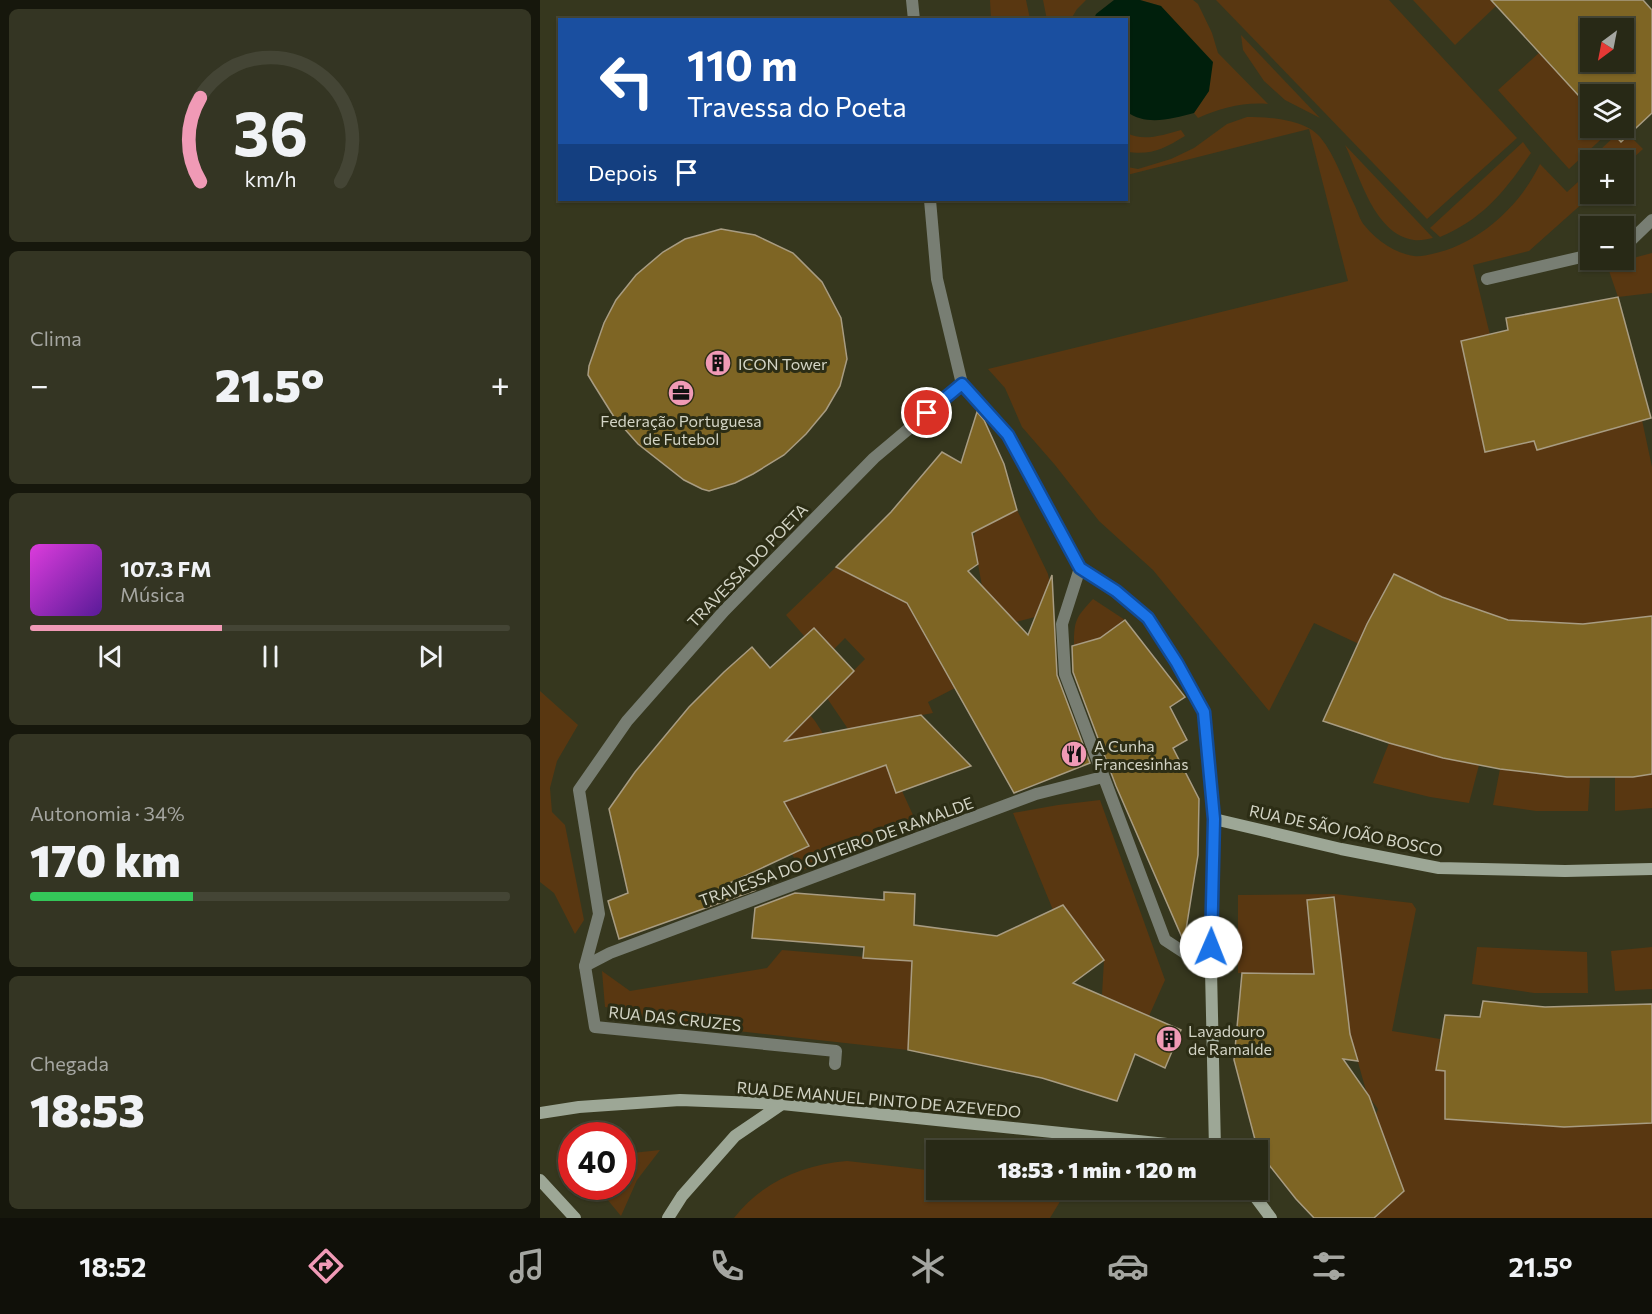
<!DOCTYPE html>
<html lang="pt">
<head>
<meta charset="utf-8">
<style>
	body { margin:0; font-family:Commissioner,sans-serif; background:#343523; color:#f1f3f6; height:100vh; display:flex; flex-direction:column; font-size:22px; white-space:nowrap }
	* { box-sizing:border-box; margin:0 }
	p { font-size:20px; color:#a5a6a1 }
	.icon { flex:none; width:33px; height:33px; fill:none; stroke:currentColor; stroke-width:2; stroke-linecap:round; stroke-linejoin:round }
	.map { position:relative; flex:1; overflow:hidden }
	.side { display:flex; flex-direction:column; gap:9px; padding:9px; background:#16170c; width:540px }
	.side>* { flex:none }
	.banner { position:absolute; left:18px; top:18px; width:570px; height:183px; border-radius:0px; box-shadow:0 2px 4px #0004,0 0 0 2px #444535; background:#1a4fa0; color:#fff; overflow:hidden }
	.needle { width:39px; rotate:212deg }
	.tools { position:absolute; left:1040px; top:18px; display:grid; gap:12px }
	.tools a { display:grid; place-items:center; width:54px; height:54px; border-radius:0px; background:#282916; box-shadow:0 2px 4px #0004,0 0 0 2px #444535; font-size:30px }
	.speed { position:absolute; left:18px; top:1122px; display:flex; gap:12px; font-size:30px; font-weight:700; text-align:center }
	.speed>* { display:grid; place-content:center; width:78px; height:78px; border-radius:50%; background:#282916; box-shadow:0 2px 4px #0004,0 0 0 2px #444535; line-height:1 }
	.speed .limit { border:9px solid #d22; background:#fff; color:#111 }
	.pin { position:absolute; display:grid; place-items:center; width:51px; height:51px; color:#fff; margin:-26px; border:3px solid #fff; border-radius:50%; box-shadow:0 2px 6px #0007 }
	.me { position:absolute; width:66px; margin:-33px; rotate:1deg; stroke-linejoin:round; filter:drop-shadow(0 0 4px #0008) }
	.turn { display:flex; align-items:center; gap:21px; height:126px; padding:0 30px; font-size:27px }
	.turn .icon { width:78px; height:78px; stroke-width:2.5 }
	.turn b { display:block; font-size:42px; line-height:51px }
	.then { display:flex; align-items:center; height:57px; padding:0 30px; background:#0003; gap:12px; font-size:22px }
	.big { font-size:45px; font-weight:800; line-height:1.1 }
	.side .card { flex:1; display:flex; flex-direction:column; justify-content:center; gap:9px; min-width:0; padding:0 21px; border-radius:9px; background:#343523 }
	.side .dial { align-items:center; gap:0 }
	.dial svg { height:156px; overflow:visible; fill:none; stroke:#444535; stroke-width:7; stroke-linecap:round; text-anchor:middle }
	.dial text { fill:#f1f3f6; stroke:none }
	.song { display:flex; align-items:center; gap:18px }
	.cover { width:72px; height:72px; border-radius:9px; background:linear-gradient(135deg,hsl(300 70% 55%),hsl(270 70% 35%)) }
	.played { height:6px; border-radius:3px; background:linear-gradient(90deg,#f09ab6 40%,#444535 40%) }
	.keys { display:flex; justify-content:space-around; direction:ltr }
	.heat { display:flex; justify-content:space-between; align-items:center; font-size:33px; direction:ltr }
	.charge { height:9px; border-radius:4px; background:linear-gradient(90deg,#34c759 34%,#444535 0) }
	.trip { position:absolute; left:386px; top:1140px; width:342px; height:60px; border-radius:0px; background:#282916; box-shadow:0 2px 4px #0004,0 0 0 2px #444535; font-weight:800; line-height:60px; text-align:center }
	.tabs { display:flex; height:96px; justify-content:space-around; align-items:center; background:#101009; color:#a5a6a1 }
	.tabs .icon { width:42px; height:42px }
	.tabs .selected { color:#f09ab6 }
	.tabs b { font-size:27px; color:#f1f3f6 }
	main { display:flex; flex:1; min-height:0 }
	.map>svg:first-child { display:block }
	.green { fill:#593711 }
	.water { fill:#001f0c }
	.building { fill:#7e6524; stroke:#a89c82; stroke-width:1.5; fill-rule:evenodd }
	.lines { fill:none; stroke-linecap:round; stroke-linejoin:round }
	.street { stroke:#787e73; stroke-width:12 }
	.secondary { stroke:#9da796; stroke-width:12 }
	.route-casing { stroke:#114b97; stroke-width:15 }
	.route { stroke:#1a73e8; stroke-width:10 }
	.labels { text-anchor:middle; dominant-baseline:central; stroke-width:6; stroke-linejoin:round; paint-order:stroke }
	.poi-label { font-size:16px; fill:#d3d4c5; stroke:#2c2d15; text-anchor:start }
	.street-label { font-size:16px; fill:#d3d4c5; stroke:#2c2d15 }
</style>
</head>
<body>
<main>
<section class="side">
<div class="card dial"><svg viewBox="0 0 100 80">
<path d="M14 69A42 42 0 1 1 86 69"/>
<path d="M14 69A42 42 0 0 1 14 26" stroke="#f09ab6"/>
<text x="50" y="56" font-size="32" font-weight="700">36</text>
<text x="50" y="72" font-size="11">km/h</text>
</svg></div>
<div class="card"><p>Clima</p>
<div class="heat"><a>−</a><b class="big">21.5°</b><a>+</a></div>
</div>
<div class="card">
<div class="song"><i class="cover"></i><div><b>107.3 FM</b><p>Música</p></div></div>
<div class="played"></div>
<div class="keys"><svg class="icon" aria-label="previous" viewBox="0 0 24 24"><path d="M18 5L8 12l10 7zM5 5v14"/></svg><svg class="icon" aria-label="pause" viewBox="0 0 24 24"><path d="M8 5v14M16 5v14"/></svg><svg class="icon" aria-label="next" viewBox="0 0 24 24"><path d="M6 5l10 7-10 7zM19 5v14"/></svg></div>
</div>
<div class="card"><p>Autonomia · 34%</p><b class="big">170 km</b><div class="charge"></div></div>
<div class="card"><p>Chegada</p><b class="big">18:53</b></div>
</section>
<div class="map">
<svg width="1112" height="1218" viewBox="0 0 1112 1218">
	<rect width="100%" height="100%" fill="#36371e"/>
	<!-- green -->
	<g class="green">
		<path d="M450,0H486L490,19H451Z"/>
		<path d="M503,0H546L537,9L531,19L507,20Z"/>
		<path d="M600,0H653L658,4L672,33L678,53L728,104C703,102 681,108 658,118L654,113L669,91L621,6Z"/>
		<path d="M676,0H849L977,138L887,219Z"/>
		<path d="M873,0H950L956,6L915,45Z"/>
		<path d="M701,35L780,118L745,100L724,81L703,50Z"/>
		<path d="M1000,52L1050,108V128H1068L1071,130L1029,169L958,90Z"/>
		<path d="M707,117C728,117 765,119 780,137C796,156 804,184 815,206C818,212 820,221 825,226C837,241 855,253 874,256C880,257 887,255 892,254C939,244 980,206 1000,164L1027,192L1050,171V194H1053L989,251L933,265L950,335L994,441L1102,420L1112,467V616L1043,624L968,620L902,597L854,574L819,644L774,623L729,711L613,570L559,521L515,465L482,427L465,388L448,369L808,281L769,129L587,175V167L598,169L631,159L654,148L687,124Z"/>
		<path d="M641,130L645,136C623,149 613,155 587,152V133C603,142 623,135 641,130Z"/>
		<path d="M1076,135L1082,141L1089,135L1103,149L1083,167V160H1061L1064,158L1059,151Z"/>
		<path d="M983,142L991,153C965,191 943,219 900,237L890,228Z"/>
		<path d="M805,145L893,238C887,239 880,241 874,240C834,234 820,176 805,145Z"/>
		<path d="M1112,253V293L1078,297L1067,265Z"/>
		<path d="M477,510L508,574L512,594H504L495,617L476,622L442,586L433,537L447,511L461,518Z"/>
		<path d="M296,567L366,603L403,613L413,660L393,650L415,688L388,702L393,713L308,729L287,698L325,659L305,638L294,649L275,628L265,637L246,615Z"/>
		<path d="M553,599L585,620L560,638L534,645C534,619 536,618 553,599Z"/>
		<path d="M242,682L275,721L298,757L290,785L346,765L356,793L362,791L378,826L309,849L261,871L252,854L269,846L241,797Z"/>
		<path d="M0,691L38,725L17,761L10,788L12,812L25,825L44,920L35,934L14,893L0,882Z"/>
		<path d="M849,743L939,765L929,803L890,797L833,783Z"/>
		<path d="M960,769L1027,777H1050L1048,811H996L953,805Z"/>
		<path d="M1112,774V808L1075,811V777Z"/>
		<path d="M560,800L625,980L609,1016L562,995L564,960L523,905L513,910L473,813L518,805Z"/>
		<path d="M795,894L872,903L876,909L852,1031L900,1039L896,1070L905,1071V1119L1024,1127L1112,1123V1218H834L864,1191L848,1145L833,1122L838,1109L827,1094L810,1034L795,907L767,908L774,974L698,973V895Z"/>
		<path d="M937,947L1047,952L1048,993H994L932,984Z"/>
		<path d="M1112,947V989L1075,991L1071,951Z"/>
		<path d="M242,950L372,961L368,1050L100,1020V1013L65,1007L62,971L90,991L227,968Z"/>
		<path d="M120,1150L97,1180L81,1216L57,1187L82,1186L83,1154Z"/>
		<path d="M307,1161L396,1171V1190H527L510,1218H194C222,1182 262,1165 307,1161Z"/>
	</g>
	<!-- water -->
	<path class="water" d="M574,0H600L621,6L673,62L669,91L654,113C632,119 606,126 587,112L586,20L554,19L556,14Z"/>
	<!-- building -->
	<g class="building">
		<path d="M951,0H1103L1112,10V113L1081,142L1068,128H1083V94H1050V108ZM1050,28H1083V62H1050Z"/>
		<path d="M181,229L215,235L253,253L282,282L301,318L307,359L300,386L286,410L266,434L244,455L213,474L195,483L169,491L162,489L144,480L98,444L74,417L54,385L48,375L49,366L64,323L76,300L96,275L123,252L145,239Z"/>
		<path d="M1078,297L1111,418L997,450L994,441L945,452L921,341L968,330L966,318Z"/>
		<path d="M437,412L444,420L464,464L477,510L432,533L438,564L428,571L488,635L512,575L517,675L550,763L474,793L367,603L296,567L351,512L402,452L421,463Z"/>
		<path d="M854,574L902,597L968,620L1043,624L1112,616V774L1093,777H1027L960,769L903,758L849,743L783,721L827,624Z"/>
		<path d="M585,620L645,697L630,707L647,740L633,748L659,799L658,855L644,942L576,786L533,672L532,646L560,638Z"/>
		<path d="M274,628L314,671L245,741L381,715L431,766L356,793L346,765L244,802L269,846L181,887L216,890L79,939L68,901L88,893L69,809L95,772L149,707L184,672L212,647L230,668Z"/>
		<path d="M344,892L375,894L374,925L457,936L523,905L564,960L533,983L641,1030L625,1068L595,1054L577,1101L502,1078L368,1050L372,961L323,958L324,947L212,938L215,908L255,893L344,900Z"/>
		<path d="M794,897L810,1034L818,1061L803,1059L829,1096L864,1191L834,1218H774L756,1199L718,1151L694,1060L702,973L774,974L767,900Z"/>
		<path d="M943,1001L1005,1007L1112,1004V1123L1024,1127L905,1119V1071L896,1070L905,1015L940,1017Z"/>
	</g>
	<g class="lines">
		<!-- street -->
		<g class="street">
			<path d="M372,0L374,20"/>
			<path d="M390,200L397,279L422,384L468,435L540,568L576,591L608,618L637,663L664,712L674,819"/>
			<path d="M1083,248L1112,220"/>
			<path d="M947,279L1050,255"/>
			<path d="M540,568L522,624L525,674L625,940L671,970"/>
			<path d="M45,966L70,953L496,794L563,777"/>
			<path d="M295,1064L296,1051L55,1027L45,966L59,914L39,790L87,721L184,611L334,458L422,384"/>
		</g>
		<!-- secondary -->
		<g class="secondary">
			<path d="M0,1113L39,1107L140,1100L242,1104L675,1149"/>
			<path d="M675,1149L671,970L674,819L801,849L899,868L1025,871L1112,869"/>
			<path d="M0,1180L35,1218"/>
			<path d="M710,1190L731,1218"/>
			<path d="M128,1218L142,1196L195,1136L242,1104"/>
		</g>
	</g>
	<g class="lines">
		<defs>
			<path id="route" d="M387,413L422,384L468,435L540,568L576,591L608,618L637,663L664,712L674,819L671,947"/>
		</defs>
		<!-- route casing -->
		<use href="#route" class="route-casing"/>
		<!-- route -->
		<use href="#route" class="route"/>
	</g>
	<!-- icons -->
	<defs>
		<symbol id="building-disc" viewBox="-11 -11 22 22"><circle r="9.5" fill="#f09ab6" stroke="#2c2d15"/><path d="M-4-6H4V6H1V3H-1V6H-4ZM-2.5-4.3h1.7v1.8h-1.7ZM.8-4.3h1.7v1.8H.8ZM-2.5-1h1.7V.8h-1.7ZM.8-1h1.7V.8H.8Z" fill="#111"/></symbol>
		<symbol id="office-disc" viewBox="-11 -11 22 22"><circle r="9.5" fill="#f09ab6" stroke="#2c2d15"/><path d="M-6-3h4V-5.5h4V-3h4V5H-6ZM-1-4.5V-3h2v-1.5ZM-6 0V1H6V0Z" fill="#111"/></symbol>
		<symbol id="restaurant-disc" viewBox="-11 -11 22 22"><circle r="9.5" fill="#f09ab6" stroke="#2c2d15"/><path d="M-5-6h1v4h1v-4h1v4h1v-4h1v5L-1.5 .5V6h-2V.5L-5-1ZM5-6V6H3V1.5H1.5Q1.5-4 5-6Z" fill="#111"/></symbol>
	</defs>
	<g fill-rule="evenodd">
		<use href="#building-disc" x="163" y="348" width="30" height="30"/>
		<use href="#office-disc" x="126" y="378" width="30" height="30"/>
		<use href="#restaurant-disc" x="519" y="739" width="30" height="30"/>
		<use href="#building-disc" x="614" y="1024" width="30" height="30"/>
	</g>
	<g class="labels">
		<!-- poi labels -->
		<g class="poi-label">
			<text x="198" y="363">ICON Tower</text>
			<text x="141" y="420" text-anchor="middle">Federação Portuguesa<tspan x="141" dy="18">de Futebol</tspan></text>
			<text x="554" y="745">A Cunha<tspan x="554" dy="18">Francesinhas</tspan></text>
			<text x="648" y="1030">Lavadouro<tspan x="648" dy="18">de Ramalde</tspan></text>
		</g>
		<!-- street labels -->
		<g class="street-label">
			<text transform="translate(207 565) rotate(-46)">TRAVESSA DO POETA</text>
			<text transform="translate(806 830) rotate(12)">RUA DE SÃO JOÃO BOSCO</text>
			<text transform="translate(296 851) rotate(-20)">TRAVESSA DO OUTEIRO DE RAMALDE</text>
			<text transform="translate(135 1018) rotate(6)">RUA DAS CRUZES</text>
			<text transform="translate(339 1099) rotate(5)">RUA DE MANUEL PINTO DE AZEVEDO</text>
		</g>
	</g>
</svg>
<div class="tools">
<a><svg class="needle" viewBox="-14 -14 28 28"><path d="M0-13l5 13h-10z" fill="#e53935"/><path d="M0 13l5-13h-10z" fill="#a5a6a1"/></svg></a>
<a><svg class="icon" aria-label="layers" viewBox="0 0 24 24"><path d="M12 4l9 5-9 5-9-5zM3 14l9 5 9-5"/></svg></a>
<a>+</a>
<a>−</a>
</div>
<div class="speed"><div class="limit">40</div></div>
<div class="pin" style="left:387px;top:413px;background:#d93025"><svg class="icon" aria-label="arrive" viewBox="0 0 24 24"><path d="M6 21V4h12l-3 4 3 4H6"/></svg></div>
<svg class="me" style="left:671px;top:947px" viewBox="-20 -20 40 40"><circle r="19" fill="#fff"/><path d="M0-13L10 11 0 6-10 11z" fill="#1a73e8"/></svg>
<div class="trip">18:53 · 1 min · 120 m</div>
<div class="banner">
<div class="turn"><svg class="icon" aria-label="left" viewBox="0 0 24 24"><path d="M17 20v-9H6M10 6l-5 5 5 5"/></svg><div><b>110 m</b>Travessa do Poeta</div></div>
<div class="then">Depois<svg class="icon" aria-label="arrive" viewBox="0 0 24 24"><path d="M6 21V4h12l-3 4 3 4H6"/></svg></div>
</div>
</div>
</main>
<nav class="tabs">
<b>18:52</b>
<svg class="icon selected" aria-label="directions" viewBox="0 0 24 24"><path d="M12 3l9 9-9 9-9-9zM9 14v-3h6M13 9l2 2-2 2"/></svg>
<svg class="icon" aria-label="music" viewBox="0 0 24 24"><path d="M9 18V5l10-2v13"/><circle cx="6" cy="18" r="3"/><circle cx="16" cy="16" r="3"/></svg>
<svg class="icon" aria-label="phone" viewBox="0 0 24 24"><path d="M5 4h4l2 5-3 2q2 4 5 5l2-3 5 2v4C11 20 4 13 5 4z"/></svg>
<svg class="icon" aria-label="climate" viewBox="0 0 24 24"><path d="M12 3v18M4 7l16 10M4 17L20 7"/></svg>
<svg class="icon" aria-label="car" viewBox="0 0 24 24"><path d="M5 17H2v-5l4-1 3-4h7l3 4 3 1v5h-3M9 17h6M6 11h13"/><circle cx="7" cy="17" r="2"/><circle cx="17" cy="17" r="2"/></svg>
<svg class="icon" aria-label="filters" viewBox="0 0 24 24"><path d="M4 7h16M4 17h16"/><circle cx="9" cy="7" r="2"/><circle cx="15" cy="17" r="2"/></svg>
<b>21.5°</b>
</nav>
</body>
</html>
